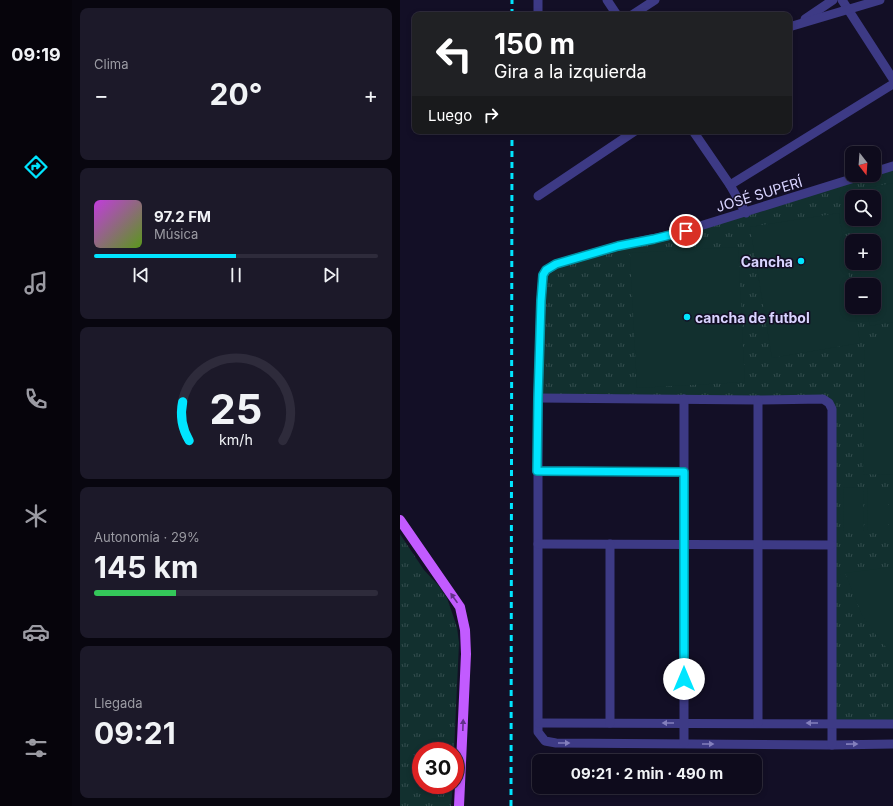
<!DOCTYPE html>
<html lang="es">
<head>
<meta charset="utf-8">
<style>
	body { margin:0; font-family:Inter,sans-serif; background:#1c1929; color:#f1f3f6; height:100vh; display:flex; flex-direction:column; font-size:15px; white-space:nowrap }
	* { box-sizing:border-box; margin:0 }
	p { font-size:13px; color:#9b9ba3 }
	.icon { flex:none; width:22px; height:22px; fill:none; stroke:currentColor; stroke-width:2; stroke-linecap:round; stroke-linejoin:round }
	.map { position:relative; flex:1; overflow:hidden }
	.details { display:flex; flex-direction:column; gap:8px; padding:8px; background:#08060f; width:328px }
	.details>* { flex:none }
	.banner { position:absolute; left:12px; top:12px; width:380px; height:122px; border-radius:8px; box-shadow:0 2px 6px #0003,0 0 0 1px #2e2b3b; background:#202124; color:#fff; overflow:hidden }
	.needle { width:26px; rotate:163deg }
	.controls { position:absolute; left:445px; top:146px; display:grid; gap:8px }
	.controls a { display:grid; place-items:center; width:36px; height:36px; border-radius:8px; background:#0e0b1c; box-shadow:0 2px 6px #0003,0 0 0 1px #2e2b3b; font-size:20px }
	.speed { position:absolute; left:12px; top:742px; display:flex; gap:8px; font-size:20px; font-weight:700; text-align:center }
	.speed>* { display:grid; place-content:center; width:52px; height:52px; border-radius:50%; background:#0e0b1c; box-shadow:0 2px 6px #0003,0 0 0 1px #2e2b3b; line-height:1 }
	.speed .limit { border:6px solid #d22; background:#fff; color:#111 }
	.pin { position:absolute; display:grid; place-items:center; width:34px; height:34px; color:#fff; margin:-17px; border:2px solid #fff; border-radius:50%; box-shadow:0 1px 4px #0007 }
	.me { position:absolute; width:44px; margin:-22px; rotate:0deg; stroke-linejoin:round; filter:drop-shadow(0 0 3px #0008) }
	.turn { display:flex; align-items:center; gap:14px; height:84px; padding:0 16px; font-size:18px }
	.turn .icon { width:52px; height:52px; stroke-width:2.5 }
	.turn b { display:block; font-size:28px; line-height:34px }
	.then { display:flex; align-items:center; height:38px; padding:0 16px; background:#0003; gap:8px; font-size:15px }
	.big { font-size:30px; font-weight:700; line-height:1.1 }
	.details .tile { flex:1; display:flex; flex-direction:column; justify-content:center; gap:6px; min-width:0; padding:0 14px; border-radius:8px; background:#1c1929 }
	.details .dial { align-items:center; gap:0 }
	.dial svg { height:104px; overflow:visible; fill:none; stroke:#2e2b3b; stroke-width:7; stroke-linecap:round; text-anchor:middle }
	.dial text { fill:#f1f3f6; stroke:none }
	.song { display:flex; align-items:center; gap:12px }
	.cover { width:48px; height:48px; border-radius:6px; background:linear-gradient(135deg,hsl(290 70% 55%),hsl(90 70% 35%)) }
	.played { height:4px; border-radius:2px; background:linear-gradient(90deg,#00e5ff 50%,#2e2b3b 50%) }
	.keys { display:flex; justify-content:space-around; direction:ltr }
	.heat { display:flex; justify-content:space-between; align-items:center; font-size:22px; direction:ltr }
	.charge { height:6px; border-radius:3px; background:linear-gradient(90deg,#34c759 29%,#2e2b3b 0) }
	.trip { position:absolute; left:132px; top:754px; width:230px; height:40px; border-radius:8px; background:#0e0b1c; box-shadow:0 2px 6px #0003,0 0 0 1px #2e2b3b; font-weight:700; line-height:40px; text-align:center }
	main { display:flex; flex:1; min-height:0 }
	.dock { display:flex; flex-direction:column; width:72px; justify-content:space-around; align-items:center; background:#06040b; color:#9b9ba3 }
	.dock .icon { width:28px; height:28px }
	.dock .active { color:#00e5ff }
	.dock b { font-size:18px; color:#f1f3f6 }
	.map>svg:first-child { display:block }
	.grass { fill:url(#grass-tufts); fill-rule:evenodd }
	.park { fill:#12302f; fill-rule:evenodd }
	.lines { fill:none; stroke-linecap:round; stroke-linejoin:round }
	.street { stroke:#3d3a85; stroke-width:9 }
	.primary { stroke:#c25bff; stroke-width:10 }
	.rail { stroke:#00e5ff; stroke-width:3; stroke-dasharray:6 5; stroke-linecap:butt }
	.oneway { fill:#623188 }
	.oneway2 { fill:#837fbc }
	.route-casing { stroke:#0095a6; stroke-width:10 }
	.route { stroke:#00e5ff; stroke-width:7 }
	.poi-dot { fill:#00e5ff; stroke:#130f26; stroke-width:1.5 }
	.labels { text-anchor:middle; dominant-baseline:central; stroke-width:3; stroke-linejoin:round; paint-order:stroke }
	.street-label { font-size:14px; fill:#d9d4ff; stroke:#130f26 }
	.poi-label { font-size:14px; font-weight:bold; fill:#d9d4ff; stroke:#130f26; text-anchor:end }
</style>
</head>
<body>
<main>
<nav class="dock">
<b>09:19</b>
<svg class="icon active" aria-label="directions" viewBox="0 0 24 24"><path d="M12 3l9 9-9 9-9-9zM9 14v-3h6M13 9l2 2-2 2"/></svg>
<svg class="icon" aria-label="music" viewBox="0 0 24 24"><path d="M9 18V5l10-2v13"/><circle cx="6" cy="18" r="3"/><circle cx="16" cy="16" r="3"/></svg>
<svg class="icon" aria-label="phone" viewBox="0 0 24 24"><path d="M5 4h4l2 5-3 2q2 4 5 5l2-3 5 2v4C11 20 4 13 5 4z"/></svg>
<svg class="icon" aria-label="climate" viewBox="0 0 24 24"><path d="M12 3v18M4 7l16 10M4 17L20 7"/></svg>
<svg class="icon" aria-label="car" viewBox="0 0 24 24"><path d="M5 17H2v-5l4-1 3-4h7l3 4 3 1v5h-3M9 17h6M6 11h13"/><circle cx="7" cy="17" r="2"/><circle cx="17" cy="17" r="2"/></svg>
<svg class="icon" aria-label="filters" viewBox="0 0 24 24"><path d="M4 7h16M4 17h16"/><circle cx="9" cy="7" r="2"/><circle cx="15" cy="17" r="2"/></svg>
</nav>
<section class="details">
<div class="tile"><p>Clima</p>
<div class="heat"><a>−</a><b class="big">20°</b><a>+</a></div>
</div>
<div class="tile">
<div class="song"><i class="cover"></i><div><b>97.2 FM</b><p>Música</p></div></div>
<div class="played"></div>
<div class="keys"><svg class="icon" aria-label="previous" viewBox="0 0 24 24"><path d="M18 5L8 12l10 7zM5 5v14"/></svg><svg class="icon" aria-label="pause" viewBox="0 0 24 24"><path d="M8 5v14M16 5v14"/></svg><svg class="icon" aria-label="next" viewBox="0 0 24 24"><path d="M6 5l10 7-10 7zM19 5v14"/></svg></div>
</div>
<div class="tile dial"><svg viewBox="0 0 100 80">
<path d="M14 69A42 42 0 1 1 86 69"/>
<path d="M14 69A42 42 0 0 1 9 39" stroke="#00e5ff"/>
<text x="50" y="56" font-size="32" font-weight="700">25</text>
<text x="50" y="72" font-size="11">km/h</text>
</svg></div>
<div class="tile"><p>Autonomía · 29%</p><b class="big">145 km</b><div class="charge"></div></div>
<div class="tile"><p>Llegada</p><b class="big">09:21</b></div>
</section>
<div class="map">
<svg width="493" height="806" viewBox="0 0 493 806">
	<defs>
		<pattern id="grass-tufts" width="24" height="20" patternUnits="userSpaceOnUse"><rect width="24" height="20" fill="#12302f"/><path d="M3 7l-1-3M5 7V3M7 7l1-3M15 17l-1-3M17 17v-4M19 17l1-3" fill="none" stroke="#344d4e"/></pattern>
	</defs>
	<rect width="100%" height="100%" fill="#130f26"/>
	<!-- grass -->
	<g class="grass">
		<path d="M493,164V722L431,723V405L423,399L138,398L147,270L458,175H474ZM452,197H474V219H452ZM452,241H474V263H452ZM452,285H474V307H452Z"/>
		<path d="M0,534L24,570L38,585L47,598L57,627L59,643L54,751H21V785H53L51,806H0Z"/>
	</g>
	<!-- park -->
	<g class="park">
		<path d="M493,183V322L470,326L466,307H474V285H463L459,263H474V241H455L447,191ZM452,197H474V219H452Z"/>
		<path d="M439,213L452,295V307H454L460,343L372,358L350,227Z"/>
		<path d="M338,247L345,382L237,388L230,253Z"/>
		<path d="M465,340H493V475L463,474Z"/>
		<path d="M463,487L464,532H444L443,488Z"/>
		<path d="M467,487H488V531H468Z"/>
		<path d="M493,567V654L481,642L462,615L445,573Z"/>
	</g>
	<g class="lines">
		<!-- street -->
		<g class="street">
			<path d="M207,0L217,15"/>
			<path d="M442,0L493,79"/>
			<path d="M138,15V0"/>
			<path d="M232,15L255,0"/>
			<path d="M405,19L433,0"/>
			<path d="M389,27L480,0"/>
			<path d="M293,131L330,185L346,213"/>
			<path d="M474,172L493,166"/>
			<path d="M464,175L271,235L218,246L156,264L147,270L143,275L141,301L138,398V732L145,741L156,743L432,745L493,744"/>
			<path d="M330,185L493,84"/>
			<path d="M138,196L235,131"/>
			<path d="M138,398L358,400L423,399L429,403L432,409V745"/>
			<path d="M137,471L284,472"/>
			<path d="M138,544L431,545"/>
			<path d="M139,723L493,724"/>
			<path d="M210,723V544"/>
			<path d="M358,723V400"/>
			<path d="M284,743V399"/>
		</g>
		<!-- primary -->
		<path class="primary" d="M0,520L60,607L65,630L66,654L59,806"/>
		<!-- rail -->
		<g class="rail">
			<path d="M112,15V0"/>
			<path d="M111,806L112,131"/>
		</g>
	</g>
	<!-- one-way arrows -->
	<defs><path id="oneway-solid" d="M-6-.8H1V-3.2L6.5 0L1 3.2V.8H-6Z"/></defs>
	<g class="oneway">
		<use href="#oneway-solid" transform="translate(54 598) rotate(-125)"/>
		<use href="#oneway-solid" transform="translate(63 725) rotate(-88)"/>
	</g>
	<g class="oneway2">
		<use href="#oneway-solid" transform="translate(268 723) rotate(-180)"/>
		<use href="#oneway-solid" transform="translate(412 723) rotate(-180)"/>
		<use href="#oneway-solid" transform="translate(164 743)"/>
		<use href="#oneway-solid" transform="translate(308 744)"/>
		<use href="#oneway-solid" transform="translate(452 744) rotate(-1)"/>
	</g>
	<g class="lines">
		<defs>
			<path id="route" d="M284,679V472L137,471L138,398L141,301L143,275L146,270L156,264L218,246L254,239L286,231"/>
		</defs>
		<!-- route casing -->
		<use href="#route" class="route-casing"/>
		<!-- route -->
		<use href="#route" class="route"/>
	</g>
	<!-- markers -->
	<g class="poi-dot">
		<circle cx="401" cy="261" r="4"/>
		<circle cx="287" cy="317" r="4"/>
	</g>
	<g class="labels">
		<!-- street labels -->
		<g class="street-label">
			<text transform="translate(359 194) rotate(-17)">JOSÉ SUPERÍ</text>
		</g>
		<!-- poi labels -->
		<g class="poi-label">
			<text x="393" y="261">Cancha</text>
			<text x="295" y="317" text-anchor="start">cancha de futbol</text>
		</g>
	</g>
</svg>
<div class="controls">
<a><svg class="needle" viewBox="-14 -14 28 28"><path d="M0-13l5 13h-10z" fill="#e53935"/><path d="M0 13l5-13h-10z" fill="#9b9ba3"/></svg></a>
<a><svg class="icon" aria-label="search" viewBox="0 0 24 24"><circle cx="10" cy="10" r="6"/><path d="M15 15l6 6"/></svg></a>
<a>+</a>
<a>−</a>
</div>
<div class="speed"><div class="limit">30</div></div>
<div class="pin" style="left:286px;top:231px;background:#d93025"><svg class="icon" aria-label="arrive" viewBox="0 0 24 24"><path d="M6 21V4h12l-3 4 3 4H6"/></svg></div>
<svg class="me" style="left:284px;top:679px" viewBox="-20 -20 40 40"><circle r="19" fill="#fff"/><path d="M0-13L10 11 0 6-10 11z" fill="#00e5ff"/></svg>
<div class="trip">09:21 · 2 min · 490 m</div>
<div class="banner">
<div class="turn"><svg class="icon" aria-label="left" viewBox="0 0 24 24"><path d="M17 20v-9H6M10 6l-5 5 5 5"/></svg><div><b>150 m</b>Gira a la izquierda</div></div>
<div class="then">Luego<svg class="icon" aria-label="right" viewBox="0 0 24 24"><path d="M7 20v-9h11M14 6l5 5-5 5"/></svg></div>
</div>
</div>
</main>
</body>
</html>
